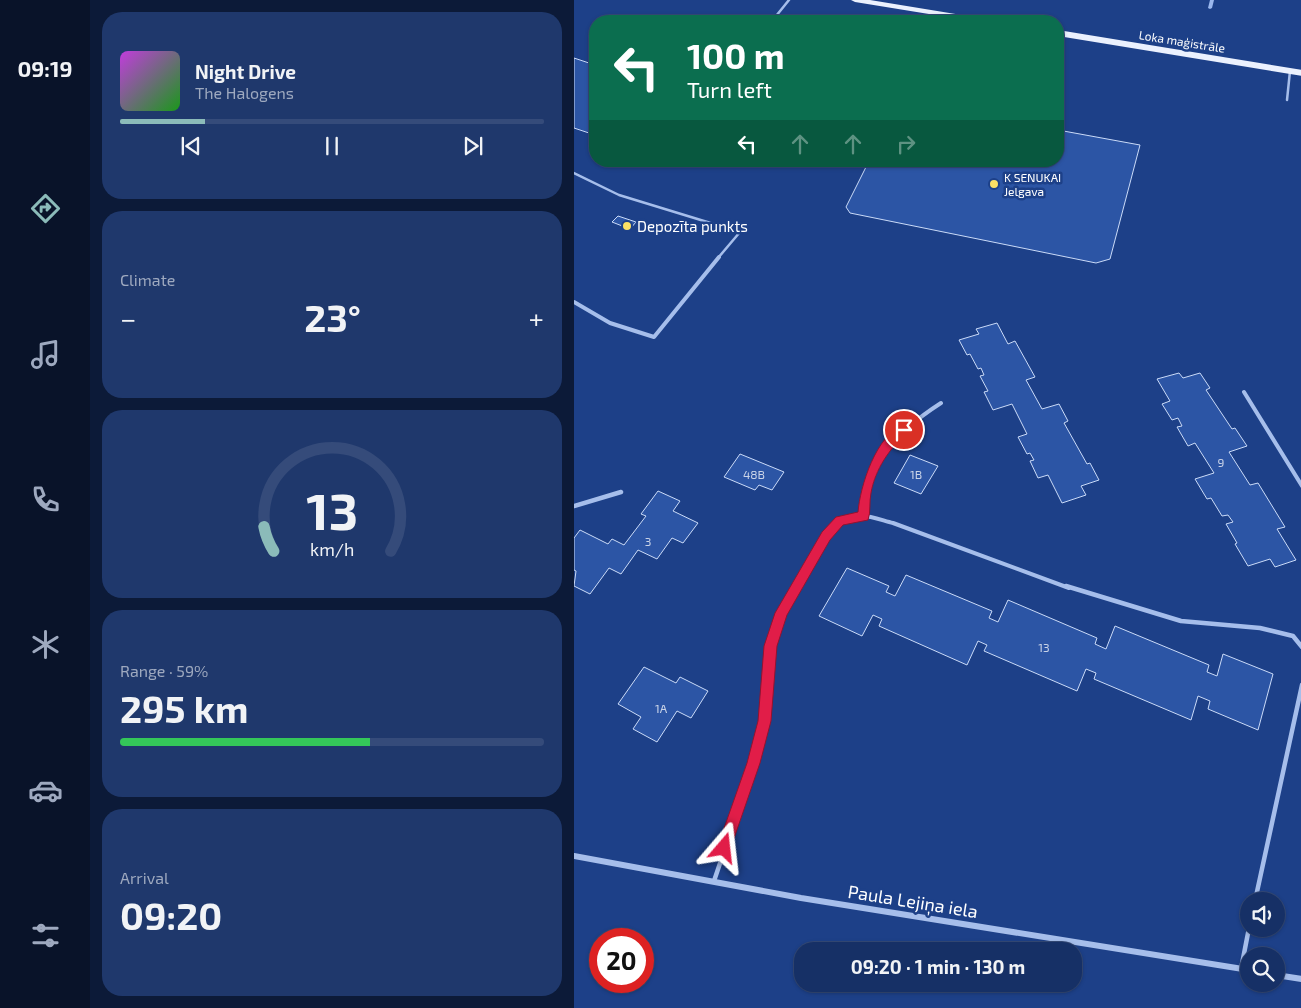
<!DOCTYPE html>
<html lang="en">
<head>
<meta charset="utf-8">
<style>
	body { margin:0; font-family:"Exo 2",sans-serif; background:#1f386c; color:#f1f3f6; height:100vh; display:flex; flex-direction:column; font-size:19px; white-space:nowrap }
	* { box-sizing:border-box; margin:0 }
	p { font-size:16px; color:#9ea9bf }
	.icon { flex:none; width:28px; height:28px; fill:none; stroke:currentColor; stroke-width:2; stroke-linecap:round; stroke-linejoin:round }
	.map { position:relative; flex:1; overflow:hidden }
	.panel { display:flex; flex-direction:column; gap:12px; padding:12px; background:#0c1a38; width:484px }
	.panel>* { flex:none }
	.hud { position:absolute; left:15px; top:15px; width:475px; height:152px; border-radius:20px; box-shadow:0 1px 4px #0004,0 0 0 1px #354b7a; background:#0b6e4f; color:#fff; overflow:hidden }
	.controls { position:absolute; left:666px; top:892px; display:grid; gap:10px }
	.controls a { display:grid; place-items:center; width:45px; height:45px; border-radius:50%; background:#163066; box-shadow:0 1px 4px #0004,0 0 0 1px #354b7a; font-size:25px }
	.speed { position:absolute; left:15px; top:928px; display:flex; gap:10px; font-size:25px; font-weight:700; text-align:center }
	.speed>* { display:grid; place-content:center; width:65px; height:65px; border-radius:50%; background:#163066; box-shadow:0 1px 4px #0004,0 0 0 1px #354b7a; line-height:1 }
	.speed .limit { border:8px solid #d22; background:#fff; color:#111 }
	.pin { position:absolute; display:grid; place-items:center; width:42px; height:42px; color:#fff; margin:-21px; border:2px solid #fff; border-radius:50%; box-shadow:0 1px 5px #0007 }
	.me { position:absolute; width:55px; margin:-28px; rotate:17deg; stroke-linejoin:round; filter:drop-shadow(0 0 4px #0008) }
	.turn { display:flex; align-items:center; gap:18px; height:105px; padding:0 15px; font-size:22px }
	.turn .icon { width:65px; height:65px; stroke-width:2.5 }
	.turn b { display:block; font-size:35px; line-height:42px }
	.lanes { display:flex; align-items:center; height:48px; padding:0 15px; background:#0003; justify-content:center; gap:25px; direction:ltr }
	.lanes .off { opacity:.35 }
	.big { font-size:38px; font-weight:700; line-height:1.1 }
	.panel .widget { flex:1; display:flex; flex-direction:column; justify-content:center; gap:8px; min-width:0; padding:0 18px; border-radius:20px; background:#1f386c }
	.panel .dial { align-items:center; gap:0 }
	.dial svg { height:130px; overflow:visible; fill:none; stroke:#354b7a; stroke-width:7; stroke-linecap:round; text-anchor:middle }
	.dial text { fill:#f1f3f6; stroke:none }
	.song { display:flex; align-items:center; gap:15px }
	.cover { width:60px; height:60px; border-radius:8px; background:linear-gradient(135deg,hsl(290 70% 55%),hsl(120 70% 35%)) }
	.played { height:5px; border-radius:2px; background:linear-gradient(90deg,#8bbbb9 20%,#354b7a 20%) }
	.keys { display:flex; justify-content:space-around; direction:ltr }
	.heat { display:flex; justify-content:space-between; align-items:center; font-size:28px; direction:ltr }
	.charge { height:8px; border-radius:4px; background:linear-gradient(90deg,#34c759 59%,#354b7a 0) }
	.trip { position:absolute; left:220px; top:942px; width:288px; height:50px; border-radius:20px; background:#163066; box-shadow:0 1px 4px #0004,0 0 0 1px #354b7a; font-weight:700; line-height:50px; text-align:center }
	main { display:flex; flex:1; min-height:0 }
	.dock { display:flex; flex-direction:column; width:90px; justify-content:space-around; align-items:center; background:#091329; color:#9ea9bf }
	.dock .icon { width:35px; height:35px }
	.dock .selected { color:#8bbbb9 }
	.dock b { font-size:22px; color:#f1f3f6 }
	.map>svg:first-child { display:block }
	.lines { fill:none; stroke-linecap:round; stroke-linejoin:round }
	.stream { fill:#9ab7ed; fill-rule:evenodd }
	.building { fill:#2c55a5; stroke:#cbdbf8 }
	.service-far2 { stroke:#a6beeb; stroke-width:2.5 }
	.service-far1 { stroke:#a6beeb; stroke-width:4 }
	.service { stroke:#a6beeb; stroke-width:4.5 }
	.minor-far1 { stroke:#a6beeb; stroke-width:4.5 }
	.minor { stroke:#a6beeb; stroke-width:6 }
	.primary { fill:#ebf1fe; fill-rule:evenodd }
	.route { fill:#e11d48; stroke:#92132f }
	.poi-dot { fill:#fbe065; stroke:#1d4088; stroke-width:2 }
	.labels { text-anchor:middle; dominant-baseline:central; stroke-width:5; stroke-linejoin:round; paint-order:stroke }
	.far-street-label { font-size:12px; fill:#fff; stroke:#1d4088 }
	.far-poi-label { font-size:12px; fill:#fff; stroke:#1d4088; text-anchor:start }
	.number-label { font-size:12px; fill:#cad4e8 }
	.poi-label { font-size:15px; fill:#fff; stroke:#1d4088; text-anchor:start }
	.near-street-label { font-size:18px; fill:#fff; stroke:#1d4088 }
</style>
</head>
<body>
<main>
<nav class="dock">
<b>09:19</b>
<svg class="icon selected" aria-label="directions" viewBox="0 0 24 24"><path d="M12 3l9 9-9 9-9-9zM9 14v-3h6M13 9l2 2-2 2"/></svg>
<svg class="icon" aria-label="music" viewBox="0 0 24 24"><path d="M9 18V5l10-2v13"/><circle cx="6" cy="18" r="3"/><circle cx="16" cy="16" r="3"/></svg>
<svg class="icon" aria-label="phone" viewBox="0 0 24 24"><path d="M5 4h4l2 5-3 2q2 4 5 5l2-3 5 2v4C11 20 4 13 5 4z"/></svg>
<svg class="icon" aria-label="climate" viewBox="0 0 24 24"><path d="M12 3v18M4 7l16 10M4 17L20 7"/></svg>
<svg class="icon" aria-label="car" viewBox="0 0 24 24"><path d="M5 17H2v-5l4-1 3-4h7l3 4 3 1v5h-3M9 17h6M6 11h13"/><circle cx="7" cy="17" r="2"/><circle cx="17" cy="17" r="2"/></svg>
<svg class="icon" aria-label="filters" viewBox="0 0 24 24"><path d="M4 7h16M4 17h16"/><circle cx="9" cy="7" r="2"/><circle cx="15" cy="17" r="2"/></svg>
</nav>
<section class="panel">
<div class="widget">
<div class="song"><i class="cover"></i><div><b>Night Drive</b><p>The Halogens</p></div></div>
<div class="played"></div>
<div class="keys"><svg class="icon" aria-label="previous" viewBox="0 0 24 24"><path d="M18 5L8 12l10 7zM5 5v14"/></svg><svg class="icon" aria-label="pause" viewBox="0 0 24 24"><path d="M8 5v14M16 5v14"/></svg><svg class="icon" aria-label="next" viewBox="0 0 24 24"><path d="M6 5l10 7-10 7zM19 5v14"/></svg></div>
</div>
<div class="widget"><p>Climate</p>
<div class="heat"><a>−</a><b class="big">23°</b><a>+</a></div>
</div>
<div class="widget dial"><svg viewBox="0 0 100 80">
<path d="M14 69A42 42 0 1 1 86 69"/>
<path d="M14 69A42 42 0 0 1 8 54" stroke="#8bbbb9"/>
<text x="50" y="56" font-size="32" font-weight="700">13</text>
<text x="50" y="72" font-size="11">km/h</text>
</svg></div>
<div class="widget"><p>Range · 59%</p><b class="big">295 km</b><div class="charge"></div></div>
<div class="widget"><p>Arrival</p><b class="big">09:20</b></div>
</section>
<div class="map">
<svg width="728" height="1008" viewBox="0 0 728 1008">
	<rect width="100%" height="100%" fill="#1d4088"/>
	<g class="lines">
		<!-- stream -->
		<path class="stream" d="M636,0H640L638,8L636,9L634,8Z"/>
	</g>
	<!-- building -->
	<g class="building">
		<path d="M0,58L21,65V135L0,128Z"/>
		<path d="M484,130L566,145L536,259L522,263L276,213L272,207L295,161H484Z"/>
		<path d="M44,216L62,222L56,229L38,222Z"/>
		<path d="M423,323L434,344L441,341L461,377L452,380L468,409L485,404L494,421L490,423L513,464L516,463L525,480L507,486L512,495L488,503L474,475L464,478L456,461L460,460L456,453L453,454L444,437L453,434L438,404L419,410L410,392L414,391L406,376L410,375L407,368L404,369L396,354L393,355L385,340L405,334L402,329Z"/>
		<path d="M605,373L609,378L626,373L636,388L632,390L658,429L661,428L673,446L655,452L676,485L684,483L711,527L703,529L722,560L701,567L696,559L674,566L661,544L663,543L652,524L659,522L654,515L648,516L637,498L633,499L621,479L640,473L621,443L614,446L603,427L608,426L604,418L598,420L588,404L596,401L583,379Z"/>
		<path d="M166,454L210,472L198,490L185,485L181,490L150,477Z"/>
		<path d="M336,455L364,466L347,494L320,483Z"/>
		<path d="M84,491L106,501L99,511L124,523L109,543L98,538L83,559L64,550L47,574L35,568L16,594L0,586L2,571L0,570V538L6,530L34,544L38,539L50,545L72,516L67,514Z"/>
		<path d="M273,568L315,586L312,592L321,596L332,575L418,611L415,618L424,622L434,600L523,638L521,644L532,649L541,626L635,665L633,672L643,676L649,654L699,674L684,730L634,709L636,701L624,696L617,720L520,679L522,673L512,669L503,691L410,651L413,645L404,641L393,665L305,626L308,619L299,615L288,636L245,616Z"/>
		<path d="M70,667L102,683L106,677L134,691L117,718L103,711L83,742L59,729L67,717L44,704Z"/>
	</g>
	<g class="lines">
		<!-- service-far2 -->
		<g class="service-far2">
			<path d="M198,21L215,0"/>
			<path d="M713,100L716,71"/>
			<path d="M0,173L45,195L166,232L144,258"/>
		</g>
		<!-- service-far1 -->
		<g class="service-far1">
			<path d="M0,302L36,323L80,337L145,257"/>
			<path d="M670,392L728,486"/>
			<path d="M289,516C298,459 319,434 367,403"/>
			<path d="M222,588C238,561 252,518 288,516C298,516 310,521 319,523L495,588"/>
		</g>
		<!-- service -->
		<g class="service">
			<path d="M492,586L607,621L686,628L719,636L728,647"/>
			<path d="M140,881L180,763L191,721L196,646L207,613L223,586"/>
			<path d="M681,901L728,685"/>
			<path d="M667,969L675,928"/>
		</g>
		<!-- minor-far1 -->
		<path class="minor-far1" d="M0,506L47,492"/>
		<!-- minor -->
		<g class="minor">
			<path d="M0,856L227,898L675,970"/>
			<path d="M702,975L728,979"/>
		</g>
		<!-- primary -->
		<g class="primary">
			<path d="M277,0H296L412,19L416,21H398L281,2Z"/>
			<path d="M484,30L728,70V76L484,36Z"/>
		</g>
	</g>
	<!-- route -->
	<path class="route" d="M330,425L333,426V433C316,448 301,469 297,493C295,502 297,512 294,520L269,525L256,540L213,615L203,646L197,721L186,763L155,853L150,855L146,853L143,848L173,763L184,721L190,646L201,613L248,532L262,517L284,512C286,487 302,434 330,425Z"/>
	<!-- markers -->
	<g class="poi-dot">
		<circle cx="420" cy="184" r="5"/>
		<circle cx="53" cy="226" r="5"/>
	</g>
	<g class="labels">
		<!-- far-street labels -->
		<g class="far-street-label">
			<text transform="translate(608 41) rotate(9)">Loka maģistrāle</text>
		</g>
		<!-- far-poi labels -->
		<g class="far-poi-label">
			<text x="430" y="177">K SENUKAI<tspan x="430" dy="14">Jelgava</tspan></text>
		</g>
		<!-- number labels -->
		<g class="number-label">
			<text x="647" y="462">9</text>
			<text x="180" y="474">48B</text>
			<text x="342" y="474">1B</text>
			<text x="74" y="541">3</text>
			<text x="470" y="647">13</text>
			<text x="87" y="708">1A</text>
		</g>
		<!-- poi labels -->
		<g class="poi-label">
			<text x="63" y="226">Depozīta punkts</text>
		</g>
		<!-- near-street labels -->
		<g class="near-street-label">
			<text transform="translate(339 901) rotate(9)">Paula Lejiņa iela</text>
		</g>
	</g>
</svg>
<div class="controls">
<a><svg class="icon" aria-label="sound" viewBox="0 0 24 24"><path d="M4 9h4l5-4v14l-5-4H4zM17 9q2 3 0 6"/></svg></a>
<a><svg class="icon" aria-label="search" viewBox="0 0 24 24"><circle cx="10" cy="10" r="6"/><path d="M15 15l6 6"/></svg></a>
</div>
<div class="speed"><div class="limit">20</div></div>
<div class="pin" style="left:330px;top:430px;background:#d93025"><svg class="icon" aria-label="arrive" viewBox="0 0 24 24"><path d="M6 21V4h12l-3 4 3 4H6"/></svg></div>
<svg class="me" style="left:150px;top:848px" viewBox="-20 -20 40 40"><path d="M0-17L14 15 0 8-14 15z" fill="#e11d48" stroke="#fff" stroke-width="4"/></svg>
<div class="trip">09:20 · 1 min · 130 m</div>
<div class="hud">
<div class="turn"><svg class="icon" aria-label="left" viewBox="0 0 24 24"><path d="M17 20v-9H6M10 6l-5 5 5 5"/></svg><div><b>100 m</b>Turn left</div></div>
<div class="lanes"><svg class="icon" aria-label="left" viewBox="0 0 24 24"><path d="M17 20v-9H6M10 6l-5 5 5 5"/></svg><svg class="icon off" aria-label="ahead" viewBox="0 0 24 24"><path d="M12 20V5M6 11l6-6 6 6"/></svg><svg class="icon off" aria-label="ahead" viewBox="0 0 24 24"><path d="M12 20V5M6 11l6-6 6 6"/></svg><svg class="icon off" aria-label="right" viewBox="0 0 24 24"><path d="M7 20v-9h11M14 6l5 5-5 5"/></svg></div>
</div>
</div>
</main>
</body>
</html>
